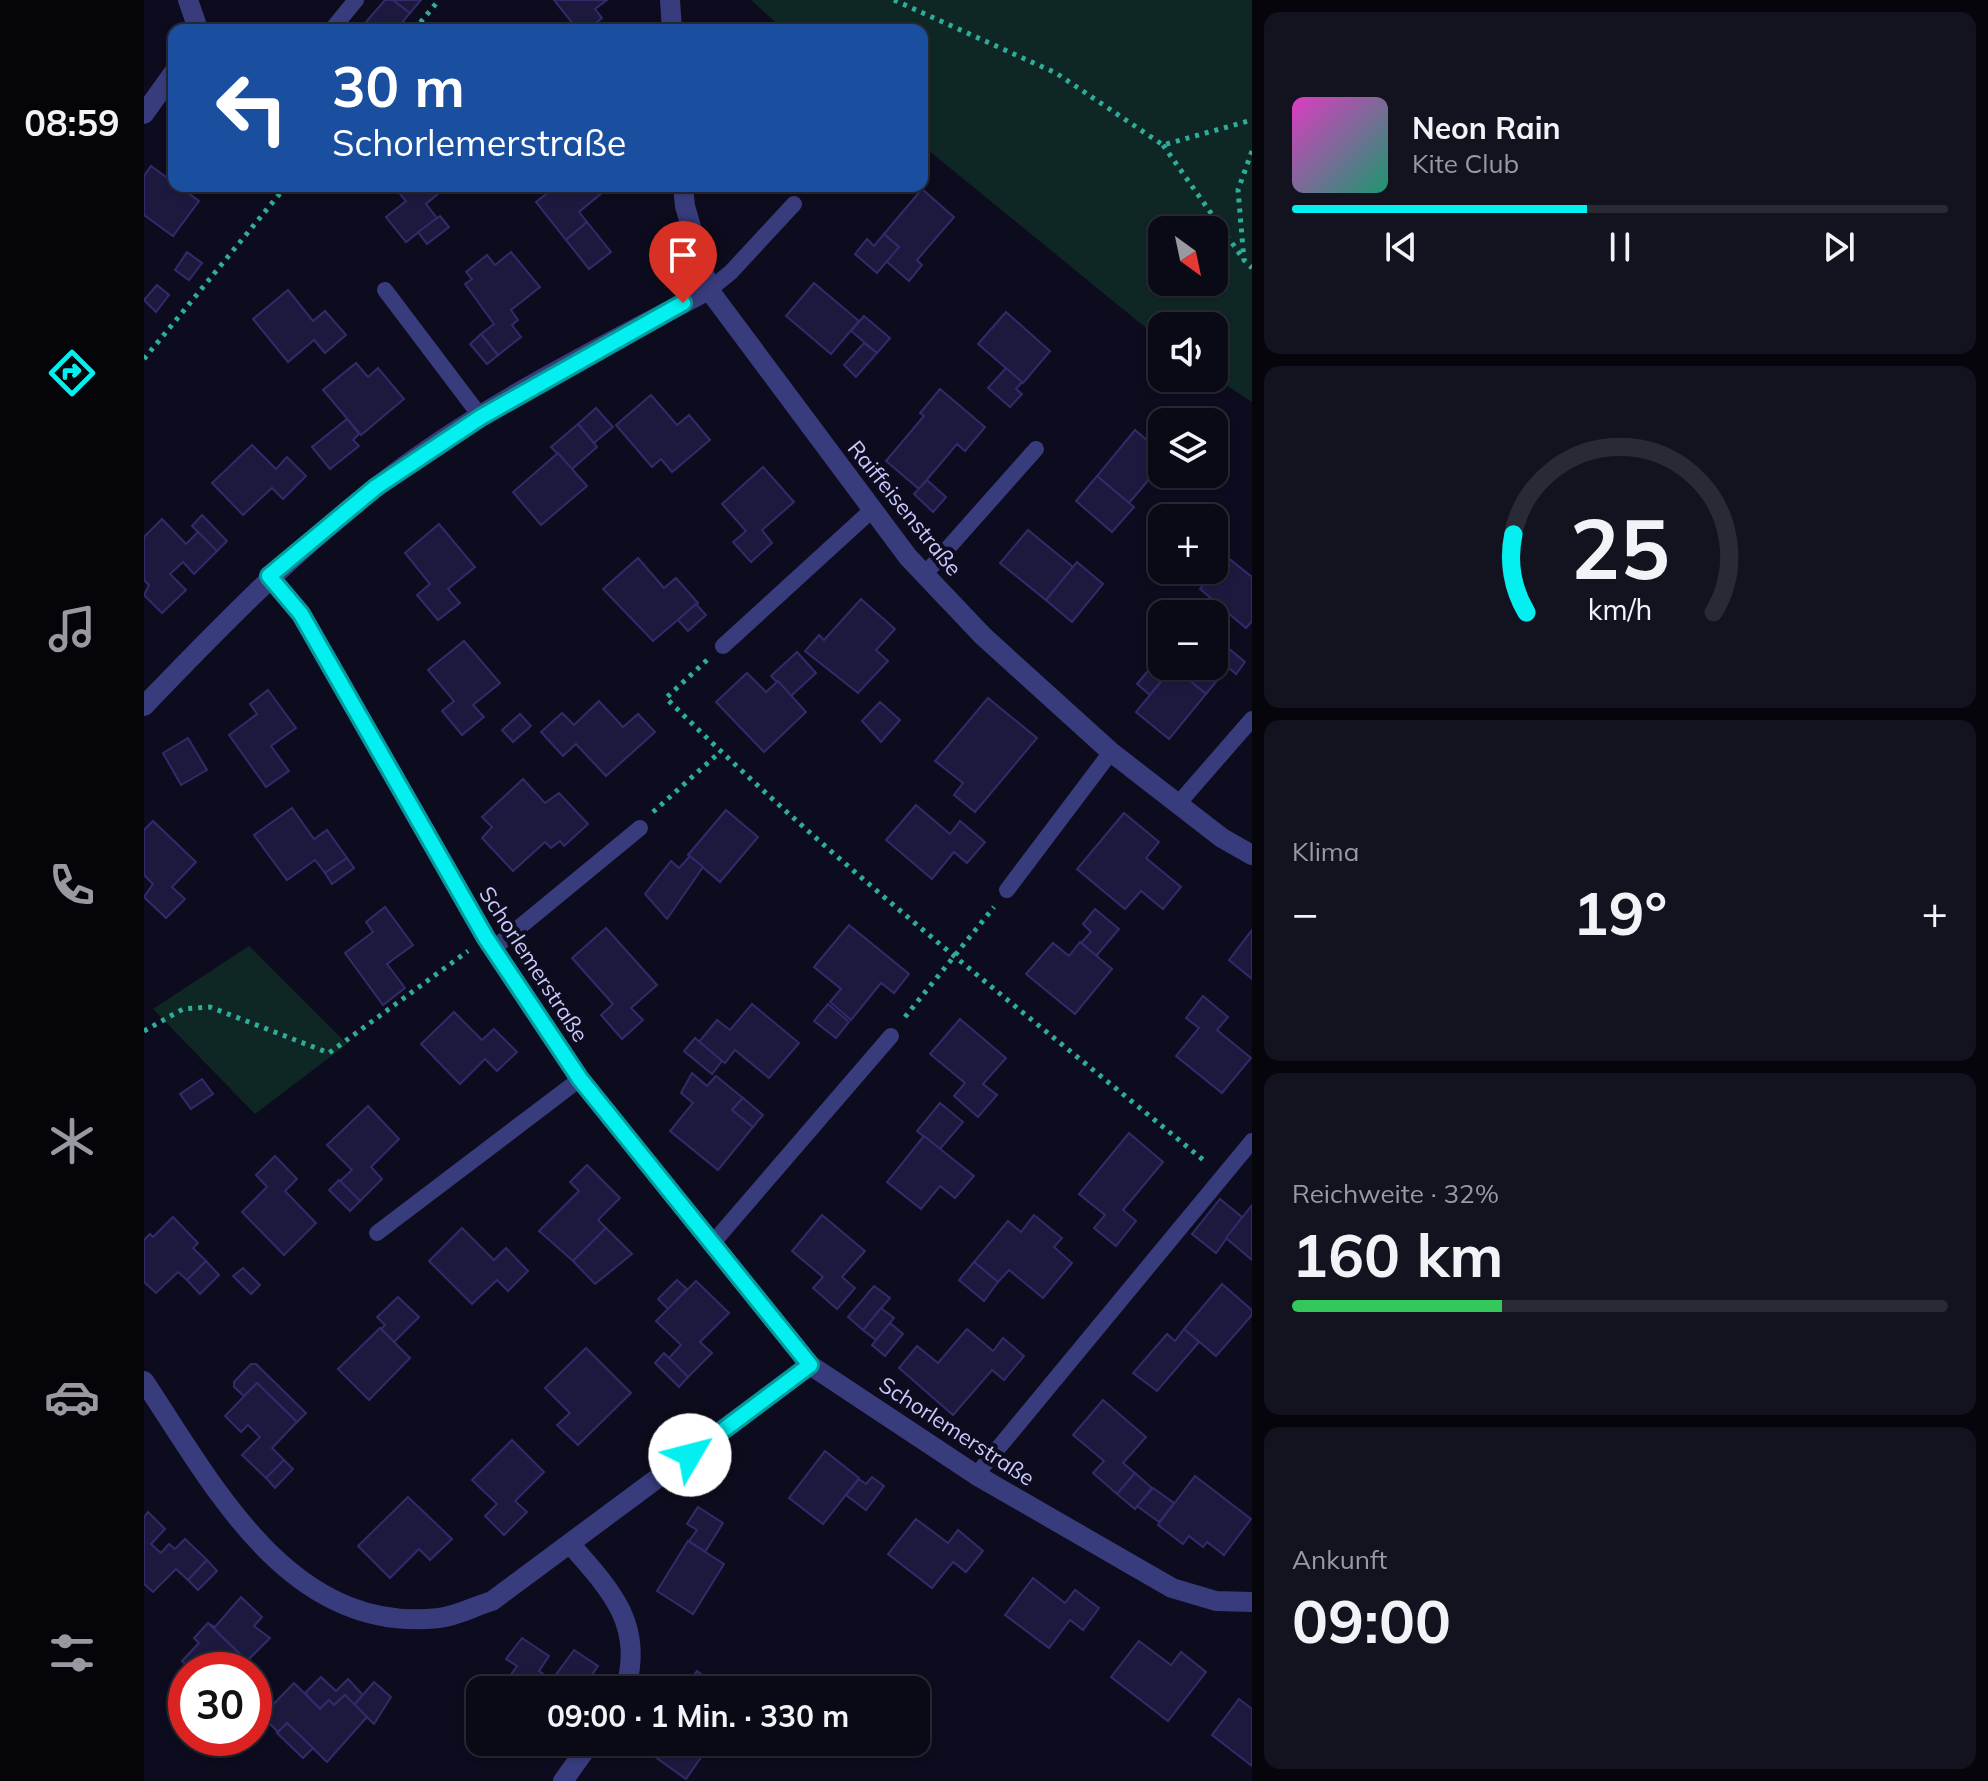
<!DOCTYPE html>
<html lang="de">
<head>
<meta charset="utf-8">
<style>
	body { margin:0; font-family:Mulish,sans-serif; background:#13121f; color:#f1f3f6; height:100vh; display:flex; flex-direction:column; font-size:30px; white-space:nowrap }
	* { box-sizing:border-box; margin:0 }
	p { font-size:26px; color:#999aa1 }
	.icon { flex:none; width:44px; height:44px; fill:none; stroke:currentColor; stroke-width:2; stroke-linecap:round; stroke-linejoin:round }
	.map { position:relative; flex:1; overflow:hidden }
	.side { display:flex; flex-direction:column; gap:12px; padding:12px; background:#06050c; width:736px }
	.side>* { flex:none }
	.hud { position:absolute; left:24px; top:24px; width:760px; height:168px; border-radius:16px; box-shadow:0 2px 6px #0004,0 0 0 2px #2a2a35; background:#1a4fa0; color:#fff; overflow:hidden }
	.needle { width:52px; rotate:147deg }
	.fabs { position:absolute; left:1004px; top:216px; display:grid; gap:16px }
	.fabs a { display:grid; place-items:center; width:80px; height:80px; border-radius:16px; background:#0a0916; box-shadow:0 2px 6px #0004,0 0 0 2px #2a2a35; font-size:40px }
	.speed { position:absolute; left:24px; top:1652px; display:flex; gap:16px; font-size:40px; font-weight:700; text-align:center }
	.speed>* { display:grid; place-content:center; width:104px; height:104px; border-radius:50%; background:#0a0916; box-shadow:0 2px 6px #0004,0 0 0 2px #2a2a35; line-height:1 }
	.speed .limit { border:12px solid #d22; background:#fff; color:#111 }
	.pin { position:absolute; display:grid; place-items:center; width:68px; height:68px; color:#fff; margin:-82px -34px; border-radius:50% 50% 50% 0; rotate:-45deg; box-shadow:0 0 8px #0007 }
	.pin .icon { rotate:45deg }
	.me { position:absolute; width:88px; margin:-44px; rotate:53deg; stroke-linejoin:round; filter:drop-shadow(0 0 6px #0008) }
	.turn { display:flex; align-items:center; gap:28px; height:168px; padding:0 32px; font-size:36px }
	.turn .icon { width:104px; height:104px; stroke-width:2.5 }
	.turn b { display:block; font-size:56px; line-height:68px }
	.big { font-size:60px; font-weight:700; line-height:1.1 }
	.side .card { flex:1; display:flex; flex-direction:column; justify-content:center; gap:12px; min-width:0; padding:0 28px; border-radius:16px; background:#13121f }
	.side .dial { align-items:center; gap:0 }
	.dial svg { height:208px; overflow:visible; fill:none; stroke:#2a2a35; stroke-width:7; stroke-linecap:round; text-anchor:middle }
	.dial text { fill:#f1f3f6; stroke:none }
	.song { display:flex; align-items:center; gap:24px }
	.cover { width:96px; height:96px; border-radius:12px; background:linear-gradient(135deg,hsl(310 70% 55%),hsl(160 70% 35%)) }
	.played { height:8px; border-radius:4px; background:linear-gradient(90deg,#04f0f0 45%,#2a2a35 45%) }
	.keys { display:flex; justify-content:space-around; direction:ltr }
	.heat { display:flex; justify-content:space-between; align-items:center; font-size:44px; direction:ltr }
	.charge { height:12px; border-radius:6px; background:linear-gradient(90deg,#34c759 32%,#2a2a35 0) }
	.trip { position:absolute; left:322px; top:1676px; width:464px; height:80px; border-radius:16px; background:#0a0916; box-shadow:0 2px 6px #0004,0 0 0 2px #2a2a35; font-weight:700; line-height:80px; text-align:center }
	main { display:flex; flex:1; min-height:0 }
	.dock { display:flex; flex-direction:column; width:144px; justify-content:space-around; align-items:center; background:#040409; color:#999aa1 }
	.dock .icon { width:56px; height:56px }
	.dock .on { color:#04f0f0 }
	.dock b { font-size:36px; color:#f1f3f6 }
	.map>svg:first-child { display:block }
	.green { fill:#0f2724; fill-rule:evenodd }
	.building { fill:#1c193e; stroke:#312b6a; stroke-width:2 }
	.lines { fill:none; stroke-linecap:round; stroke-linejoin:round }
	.path { stroke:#2fad99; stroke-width:5; stroke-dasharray:4 6; stroke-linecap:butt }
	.service { stroke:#383c7c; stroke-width:16 }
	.minor { stroke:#383c7c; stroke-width:20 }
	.route-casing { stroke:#039c9c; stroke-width:20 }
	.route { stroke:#04f0f0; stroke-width:14 }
	.labels { text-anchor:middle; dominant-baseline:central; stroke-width:8; stroke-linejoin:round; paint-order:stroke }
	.street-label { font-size:22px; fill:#cacafe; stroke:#0d0c1e }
</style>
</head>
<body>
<main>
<nav class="dock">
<b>08:59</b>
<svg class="icon on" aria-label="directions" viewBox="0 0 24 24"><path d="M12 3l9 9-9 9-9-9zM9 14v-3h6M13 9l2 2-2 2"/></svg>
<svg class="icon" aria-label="music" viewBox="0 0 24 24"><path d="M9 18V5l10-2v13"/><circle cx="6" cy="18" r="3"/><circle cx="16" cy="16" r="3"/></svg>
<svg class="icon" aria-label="phone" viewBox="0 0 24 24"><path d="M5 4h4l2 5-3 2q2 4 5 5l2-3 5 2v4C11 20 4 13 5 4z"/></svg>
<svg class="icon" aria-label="climate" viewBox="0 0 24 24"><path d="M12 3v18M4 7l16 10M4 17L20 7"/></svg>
<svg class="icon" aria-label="car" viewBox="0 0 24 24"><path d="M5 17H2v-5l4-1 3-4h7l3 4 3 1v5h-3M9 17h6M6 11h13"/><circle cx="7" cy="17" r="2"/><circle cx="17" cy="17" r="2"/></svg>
<svg class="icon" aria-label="filters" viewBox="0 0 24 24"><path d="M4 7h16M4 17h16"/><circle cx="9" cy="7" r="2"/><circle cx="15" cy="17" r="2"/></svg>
</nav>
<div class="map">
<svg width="1108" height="1781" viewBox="0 0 1108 1781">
	<rect width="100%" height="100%" fill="#0d0c1e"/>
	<!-- green -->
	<g class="green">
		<path d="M607,0H1108V402L1070,377V326H1018V341L778,145V30H640ZM1018,230H1070V282H1018Z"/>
		<path d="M105,946L203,1044L111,1114L9,1009Z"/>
	</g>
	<!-- building -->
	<g class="building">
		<path d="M241,0H249L266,13L252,30H215Z"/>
		<path d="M249,0H277L266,13Z"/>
		<path d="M410,0H463L451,9L458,18L443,30H434Z"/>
		<path d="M7,166L55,201L29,236L0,215V176Z"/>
		<path d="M238,186H297L300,189L282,204L293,218L262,242L242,217L262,201L251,188L244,193Z"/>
		<path d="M412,186H454L459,192L435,212L443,222L422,240L392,202Z"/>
		<path d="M778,189L810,217L773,260L778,265L765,281L742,261L755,247L740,234Z"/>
		<path d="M296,216L305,227L283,244L274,232Z"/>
		<path d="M443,222L467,252L445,269L422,240Z"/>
		<path d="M740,234L755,247L733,273L711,254L723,239L730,246Z"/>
		<path d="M43,252L58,263L45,280L31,270Z"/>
		<path d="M367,252L396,287L367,310L374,320L368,325L377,337L354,355L337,334L350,324L321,284L328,279L322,272L343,255L351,265Z"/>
		<path d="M670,283L715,321L687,354L642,316Z"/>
		<path d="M13,285L25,295L12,312L0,300Z"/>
		<path d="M144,290L169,321L181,311L202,335L181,353L170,340L144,362L109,319Z"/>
		<path d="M862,312L906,351L879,383L834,344Z"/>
		<path d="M720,316L746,338L733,353L707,331Z"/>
		<path d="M337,334L354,355L343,364L326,344Z"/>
		<path d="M720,343L733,353L712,377L700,365Z"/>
		<path d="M212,363L224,377L234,368L260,399L217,435L179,390Z"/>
		<path d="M862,368L878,382L872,389L878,394L866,407L844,388Z"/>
		<path d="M796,389L841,427L821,451L813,444L775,489L742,461L780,416L776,413Z"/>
		<path d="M507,395L533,425L545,415L566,440L528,472L517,459L508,467L472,425Z"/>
		<path d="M452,408L469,427L450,443L434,424Z"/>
		<path d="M203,419L215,434L209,440L215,446L186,469L168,447Z"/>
		<path d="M434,424L453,447L428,469L407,447Z"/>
		<path d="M991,430L1018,453V464L985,503L953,476Z"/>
		<path d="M108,445L132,469L143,457L162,476L139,499L128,488L99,515L68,483Z"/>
		<path d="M414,453L443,486L397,525L369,492Z"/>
		<path d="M619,467L650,502L618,530L628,543L607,562L589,542L602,531L578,504Z"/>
		<path d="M953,476L990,507L968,532L932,501Z"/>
		<path d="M783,480L802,497L789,512L770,494Z"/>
		<path d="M58,515L83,541L73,551L48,526Z"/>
		<path d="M18,519L42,544L54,532L73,551L50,574L39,562L26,574L42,590L18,613L0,595L5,585L0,580V537Z"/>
		<path d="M295,524L331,567L304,589L316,603L294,620L273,595L286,584L261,553Z"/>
		<path d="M884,530L929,567L902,600L856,563Z"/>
		<path d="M1083,557L1108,577V621L1102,628L1056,589Z"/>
		<path d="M494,558L520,588L532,578L554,603L509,641L459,589Z"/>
		<path d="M933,562L959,584L928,622L902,600Z"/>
		<path d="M717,599L751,629L732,650L744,661L714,693L661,651L675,635L680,640Z"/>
		<path d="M552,604L562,615L544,631L534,620Z"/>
		<path d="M320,641L356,683L329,705L340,717L318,735L298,711L310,701L284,670Z"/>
		<path d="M1078,643L1101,662L1092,674L1070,655Z"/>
		<path d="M653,652L672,673L647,696L627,676Z"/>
		<path d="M1017,655L1018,666L1029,667L1006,695L993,684Z"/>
		<path d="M1070,655L1084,667L1062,694L1038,674L1045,666H1070Z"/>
		<path d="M1029,667L1062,694L1025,739L992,712Z"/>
		<path d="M603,673L622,692L634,681L662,712L620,752L572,702Z"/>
		<path d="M124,690L152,728L127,746L145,771L122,787L85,735L113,714L106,704Z"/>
		<path d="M844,698L893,738L831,812L810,795L819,783L791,761Z"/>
		<path d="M455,701L479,727L494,714L511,732L462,776L432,744L419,756L397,732L418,713L430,725Z"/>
		<path d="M736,702L756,720L737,742L718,721Z"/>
		<path d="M376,714L387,726L369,742L358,730Z"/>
		<path d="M44,738L63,770L37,785L19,753Z"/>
		<path d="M379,779L401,803L415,793L444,824L420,846L416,841L407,848L401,842L369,871L338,838L348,827L338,817Z"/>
		<path d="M772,805L806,834L816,821L841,842L823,863L810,852L788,879L742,840Z"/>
		<path d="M148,808L170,839L183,830L203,858L181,873L171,860L143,880L110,835Z"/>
		<path d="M582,810L614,837L576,882L544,855Z"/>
		<path d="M980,813L1015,842L1002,858L1037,887L1019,909L997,891L981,909L933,869Z"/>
		<path d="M9,821L52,862L28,887L41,899L22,918L0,897L9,884L0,875V830Z"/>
		<path d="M546,856L559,867L523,919L501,894L527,861L535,868Z"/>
		<path d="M203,858L210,868L188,884L181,873Z"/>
		<path d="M241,907L269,945L243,964L261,988L239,1005L201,953L229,932L222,922Z"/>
		<path d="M951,909L975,929L952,956L937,943L947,932L939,924Z"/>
		<path d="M705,925L765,974L750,993L737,983L707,1020L686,1002L697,989L670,967Z"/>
		<path d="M462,928L513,985L487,1008L499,1020L478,1039L457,1015L469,1004L428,958Z"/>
		<path d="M1108,930V979L1085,960Z"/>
		<path d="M936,942L968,969L931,1014L882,974L909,943L925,956Z"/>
		<path d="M1059,996L1084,1017L1073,1030L1107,1058L1078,1093L1032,1056L1055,1028L1042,1018Z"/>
		<path d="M608,1004L655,1043L625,1078L591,1050L581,1063L555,1042L573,1020L586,1030Z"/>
		<path d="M684,1004L705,1022L692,1038L670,1021Z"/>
		<path d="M310,1012L338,1040L350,1029L373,1052L353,1071L341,1059L316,1084L277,1044Z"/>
		<path d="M816,1019L862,1058L839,1084L853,1095L834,1117L810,1096L821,1083L786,1054Z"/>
		<path d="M551,1038L578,1061L568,1074L540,1051Z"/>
		<path d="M548,1073L563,1086L572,1076L599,1098L588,1110L609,1127L574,1170L526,1131L549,1103L537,1093Z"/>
		<path d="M58,1079L69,1094L47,1109L36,1094Z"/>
		<path d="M599,1098L619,1115L609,1127L588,1110Z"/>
		<path d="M796,1103L819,1122L796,1149L773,1131Z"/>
		<path d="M224,1106L255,1139L227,1167L238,1179L216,1201L196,1181L208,1170L183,1145Z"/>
		<path d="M985,1133L1019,1162L979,1210L992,1221L972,1246L950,1228L961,1215L935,1194Z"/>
		<path d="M780,1136L830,1176L811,1198L796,1186L777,1209L743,1182Z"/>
		<path d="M131,1156L153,1179L141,1191L172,1223L140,1255L98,1212L123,1187L112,1175Z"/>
		<path d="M443,1165L476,1198L454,1220L462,1228L429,1261L395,1231L435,1191L426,1182Z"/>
		<path d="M195,1180L216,1201L206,1211L185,1190Z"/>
		<path d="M1076,1199L1098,1217L1072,1253L1048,1234Z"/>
		<path d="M1108,1205V1260L1082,1238Z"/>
		<path d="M678,1215L721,1251L698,1277L711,1288L693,1309L669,1288L679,1277L648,1251Z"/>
		<path d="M890,1215L918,1238L910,1247L928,1263L899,1298L865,1270L854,1282L830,1262L864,1221L877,1232Z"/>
		<path d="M29,1217L54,1243L49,1248L62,1261L43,1280L34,1272L12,1293L0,1282V1240L6,1234L9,1237Z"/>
		<path d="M318,1228L350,1260L362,1248L384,1271L364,1291L353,1280L328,1304L285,1261Z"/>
		<path d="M462,1228L488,1254L451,1284L429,1261Z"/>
		<path d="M62,1261L75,1275L56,1294L43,1280Z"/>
		<path d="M830,1262L854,1282L840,1301L815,1280Z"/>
		<path d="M99,1268L116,1285L107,1294L89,1276Z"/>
		<path d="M533,1280L543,1289L524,1309L514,1299Z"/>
		<path d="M552,1281L585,1313L556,1342L568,1353L544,1377L525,1358L537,1345L512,1321Z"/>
		<path d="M1078,1284L1108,1310V1315L1072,1356L1040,1329Z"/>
		<path d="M730,1286L746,1298L719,1330L704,1317Z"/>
		<path d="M254,1297L275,1317L250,1342L237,1329L241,1325L233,1317Z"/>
		<path d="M737,1308L750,1318L732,1340L719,1330Z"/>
		<path d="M746,1323L759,1334L741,1356L728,1345Z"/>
		<path d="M236,1328L266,1358L225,1400L194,1369Z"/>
		<path d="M823,1329L849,1351L859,1338L880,1356L860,1380L848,1370L809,1415L755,1368L773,1346L794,1363Z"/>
		<path d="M1040,1329L1055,1342L1013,1391L989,1373L1023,1334L1031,1341Z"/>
		<path d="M442,1348L487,1393L434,1445L413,1425L426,1413L401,1388Z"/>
		<path d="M520,1353L544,1377L535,1387L511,1363Z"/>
		<path d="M107,1364H112L162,1413L153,1422L113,1383L100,1396L90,1387V1382Z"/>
		<path d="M113,1383L153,1422L128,1448L140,1460L122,1478L98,1455L116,1437L104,1425L97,1432L81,1416Z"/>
		<path d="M959,1400L1002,1437L979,1463L991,1473L973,1494L949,1473L960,1461L929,1435Z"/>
		<path d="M368,1440L400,1472L371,1501L383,1512L360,1535L341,1516L353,1504L328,1480Z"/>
		<path d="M681,1451L715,1478L679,1524L645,1498Z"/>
		<path d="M140,1460L149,1469L131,1488L122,1478Z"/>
		<path d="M991,1473L1008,1488L991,1509L973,1494Z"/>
		<path d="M1051,1476L1107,1519L1080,1555L1063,1542L1059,1547L1045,1536L1039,1544L1014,1525Z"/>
		<path d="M728,1477L740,1486L722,1510L702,1495L715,1479L722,1484Z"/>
		<path d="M1009,1488L1030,1503L1015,1522L993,1506Z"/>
		<path d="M264,1497L308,1539L286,1560L275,1549L246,1578L214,1546Z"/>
		<path d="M554,1507L579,1523L561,1552L545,1541L553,1530L543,1524Z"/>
		<path d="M4,1512L21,1529L7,1544L17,1553L25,1544L31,1549L41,1539L63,1560L44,1580L32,1569L9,1592L0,1584V1517Z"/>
		<path d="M772,1519L804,1543L814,1530L839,1551L822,1572L809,1562L788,1588L744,1554Z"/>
		<path d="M544,1541L580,1564L549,1614L513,1591Z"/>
		<path d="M63,1560L73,1571L54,1590L44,1580Z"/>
		<path d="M889,1578L921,1603L931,1590L955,1608L939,1630L926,1620L905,1648L861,1615Z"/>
		<path d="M97,1597L118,1617L110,1626L126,1638L103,1661L64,1623L71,1627Z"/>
		<path d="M64,1623L103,1661L95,1669L48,1670L38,1661L55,1643L50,1638Z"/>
		<path d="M378,1638L405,1656L395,1671L422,1690H356L373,1666L362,1659Z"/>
		<path d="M995,1641L1027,1665L1037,1652L1062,1672L1024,1721L967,1677Z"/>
		<path d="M430,1650L454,1666L437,1690L430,1685L422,1690L408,1680Z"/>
		<path d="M553,1671L580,1690H540Z"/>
		<path d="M177,1677L192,1691L204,1679L219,1695L210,1705L201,1695L190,1705L185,1700L176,1709L161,1693Z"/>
		<path d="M230,1682L247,1697L230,1724L210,1705Z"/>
		<path d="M150,1683L176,1709L185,1700L190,1705L201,1695L223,1717L183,1762L143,1723L134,1732L118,1716Z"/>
		<path d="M1095,1699L1108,1709V1766L1068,1735Z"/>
		<path d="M143,1723L169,1748L159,1758L133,1733Z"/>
		<path d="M505,1742H559L556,1746L562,1750L542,1779L500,1749Z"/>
	</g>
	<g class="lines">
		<!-- path -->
		<g class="path">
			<path d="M750,0L912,73L1019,145L1108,120"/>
			<path d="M270,30L295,0"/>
			<path d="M1019,145L1100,260"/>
			<path d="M1108,151L1094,190L1100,260L1108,268"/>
			<path d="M0,359L142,186"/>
			<path d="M563,660L522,698C690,865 880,1012 1063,1163"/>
			<path d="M509,812L576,752"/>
			<path d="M761,1017L850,907"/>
			<path d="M0,1031L39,1009L66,1007L185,1053L324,951"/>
		</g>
		<!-- service -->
		<g class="service">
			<path d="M189,28L212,0"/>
			<path d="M241,290L337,417"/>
			<path d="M565,290L587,272L650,204"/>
			<path d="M781,574L892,449"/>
			<path d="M579,646L729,509"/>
			<path d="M1034,804L1108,719"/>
			<path d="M863,890L967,752"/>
			<path d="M349,949L496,828"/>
			<path d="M233,1233L436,1079"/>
			<path d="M567,1245L747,1036"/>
			<path d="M832,1475L1108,1141"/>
		</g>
		<!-- minor -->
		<g class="minor">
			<path d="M44,0L52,23L50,30"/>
			<path d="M526,0L528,30"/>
			<path d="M0,114L30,72"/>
			<path d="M539,186L541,206L565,290L764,557L839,636L967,752L1078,838L1108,855"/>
			<path d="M125,576L157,614L342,938L436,1079L666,1365L832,1475L1028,1588L1072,1601L1108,1602"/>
			<path d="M0,706C74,629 146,555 230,489C331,409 451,350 565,290"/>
			<path d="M0,1381C70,1486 146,1635 295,1618C313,1616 331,1606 348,1601L666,1365"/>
			<path d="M427,1545C467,1590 501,1626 481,1690"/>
			<path d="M419,1781L447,1742"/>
		</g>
	</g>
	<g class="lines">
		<defs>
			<path id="route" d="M539,303L337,417L232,487L125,576L157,614L342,938L436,1079L666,1365L546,1455"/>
		</defs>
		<!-- route casing -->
		<use href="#route" class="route-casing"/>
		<!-- route -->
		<use href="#route" class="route"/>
	</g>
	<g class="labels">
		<!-- street labels -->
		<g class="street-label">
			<text transform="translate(761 508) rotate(51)">Raiffeisenstraße</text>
			<text transform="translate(390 964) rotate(57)">Schorlemerstraße</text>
			<text transform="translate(813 1431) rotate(33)">Schorlemerstraße</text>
		</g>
	</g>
</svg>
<div class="fabs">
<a><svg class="needle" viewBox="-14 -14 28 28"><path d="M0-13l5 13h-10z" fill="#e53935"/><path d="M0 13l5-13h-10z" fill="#999aa1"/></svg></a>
<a><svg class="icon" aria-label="sound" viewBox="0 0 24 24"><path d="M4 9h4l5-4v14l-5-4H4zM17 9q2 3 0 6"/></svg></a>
<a><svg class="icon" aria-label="layers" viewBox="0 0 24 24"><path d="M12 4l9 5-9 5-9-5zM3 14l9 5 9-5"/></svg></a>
<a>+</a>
<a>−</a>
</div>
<div class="speed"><div class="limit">30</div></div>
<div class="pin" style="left:539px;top:303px;background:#d93025"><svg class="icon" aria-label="arrive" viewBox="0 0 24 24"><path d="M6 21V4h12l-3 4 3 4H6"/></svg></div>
<svg class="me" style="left:546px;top:1455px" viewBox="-20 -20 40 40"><circle r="19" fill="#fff"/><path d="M0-13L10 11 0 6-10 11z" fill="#04f0f0"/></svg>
<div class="trip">09:00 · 1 Min. · 330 m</div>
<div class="hud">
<div class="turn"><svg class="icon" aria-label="left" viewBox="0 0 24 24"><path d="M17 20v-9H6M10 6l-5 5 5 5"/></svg><div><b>30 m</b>Schorlemerstraße</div></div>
</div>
</div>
<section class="side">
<div class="card">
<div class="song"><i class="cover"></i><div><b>Neon Rain</b><p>Kite Club</p></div></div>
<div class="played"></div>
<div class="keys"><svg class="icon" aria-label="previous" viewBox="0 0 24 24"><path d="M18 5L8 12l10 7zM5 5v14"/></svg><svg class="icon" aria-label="pause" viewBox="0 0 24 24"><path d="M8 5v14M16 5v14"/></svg><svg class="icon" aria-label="next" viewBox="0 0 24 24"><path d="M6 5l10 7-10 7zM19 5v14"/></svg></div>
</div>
<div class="card dial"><svg viewBox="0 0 100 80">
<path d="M14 69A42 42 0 1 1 86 69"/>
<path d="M14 69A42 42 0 0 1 9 39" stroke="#04f0f0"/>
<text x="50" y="56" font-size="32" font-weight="700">25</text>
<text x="50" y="72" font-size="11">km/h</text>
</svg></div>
<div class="card"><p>Klima</p>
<div class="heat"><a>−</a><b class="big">19°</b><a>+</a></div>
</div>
<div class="card"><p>Reichweite · 32%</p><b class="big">160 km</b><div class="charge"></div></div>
<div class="card"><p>Ankunft</p><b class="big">09:00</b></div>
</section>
</main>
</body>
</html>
